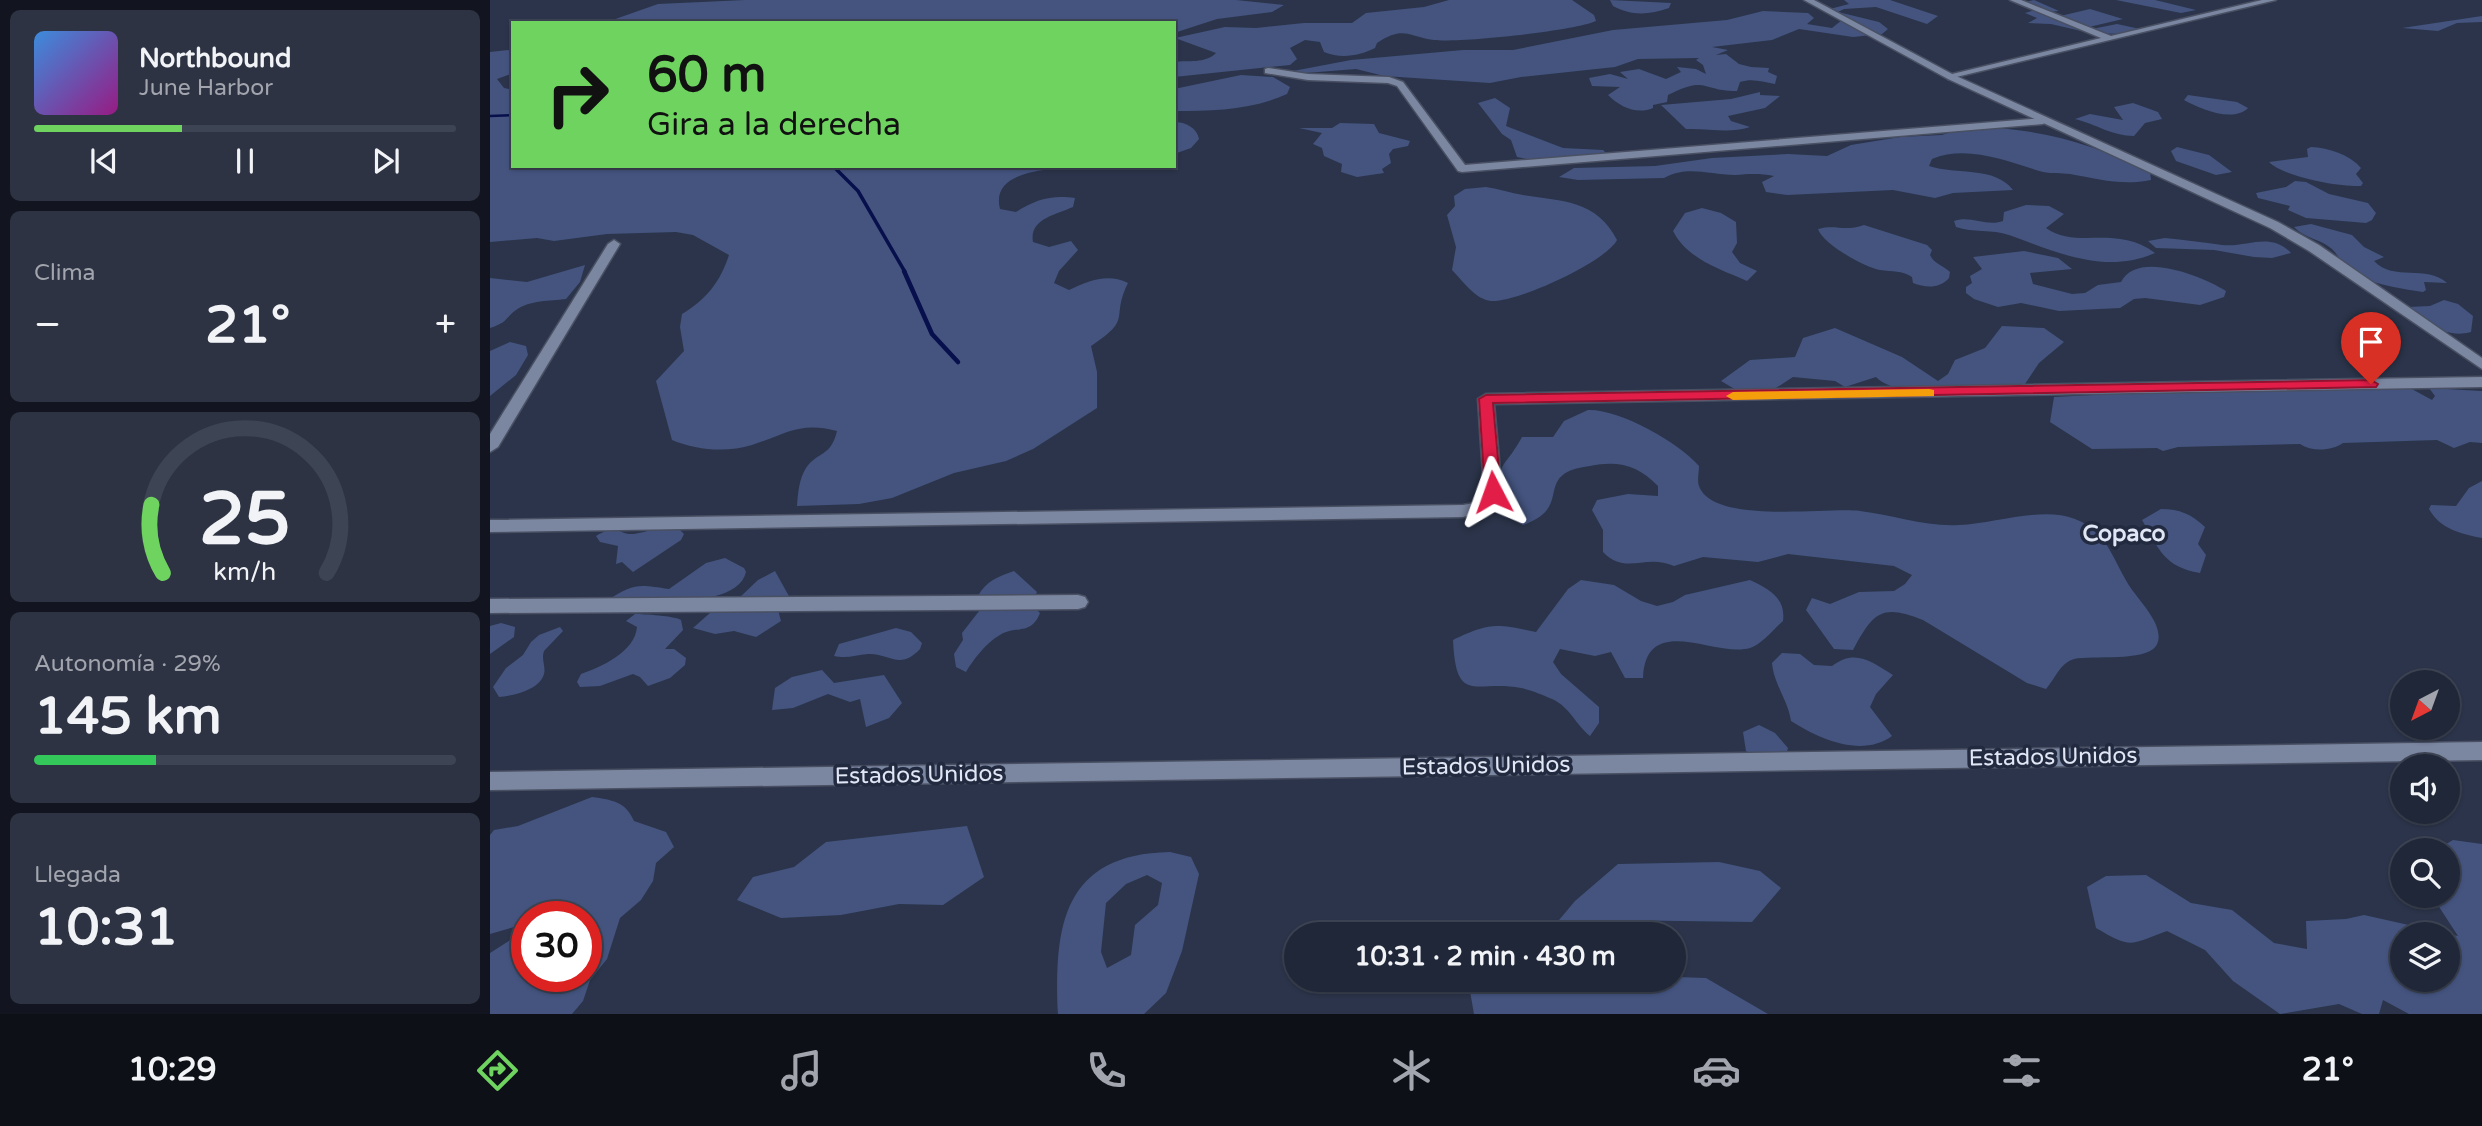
<!DOCTYPE html>
<html lang="es">
<head>
<meta charset="utf-8">
<style>
	body { margin:0; font-family:"Varela Round",sans-serif; background:#2d3343; color:#f1f3f6; height:100vh; display:flex; flex-direction:column; font-size:26px; white-space:nowrap }
	* { box-sizing:border-box; margin:0 }
	p { font-size:23px; color:#a2a5ae }
	.icon { flex:none; width:38px; height:38px; fill:none; stroke:currentColor; stroke-width:2; stroke-linecap:round; stroke-linejoin:round }
	.map { position:relative; flex:1; overflow:hidden }
	.drawer { display:flex; flex-direction:column; gap:10px; padding:10px; background:#12151f; width:490px }
	.drawer>* { flex:none }
	.banner { position:absolute; left:21px; top:21px; width:665px; height:147px; border-radius:0px; box-shadow:0 2px 5px #0004,0 0 0 2px #3d4453; background:#6fd360; color:#111; overflow:hidden }
	.needle { width:46px; rotate:221deg }
	.controls { position:absolute; left:1900px; top:670px; display:grid; gap:14px }
	.controls a { display:grid; place-items:center; width:70px; height:70px; border-radius:50%; background:#202738; box-shadow:0 2px 5px #0004,0 0 0 2px #3d4453; font-size:35px }
	.speed { position:absolute; left:21px; top:901px; display:flex; gap:14px; font-size:35px; font-weight:700; text-align:center }
	.speed>* { display:grid; place-content:center; width:91px; height:91px; border-radius:50%; background:#202738; box-shadow:0 2px 5px #0004,0 0 0 2px #3d4453; line-height:1 }
	.speed .limit { border:10px solid #d22; background:#fff; color:#111 }
	.pin { position:absolute; display:grid; place-items:center; width:60px; height:60px; color:#fff; margin:-72px -30px; border-radius:50% 50% 50% 0; rotate:-45deg; box-shadow:0 0 7px #0007 }
	.pin .icon { rotate:45deg }
	.me { position:absolute; width:77px; margin:-38px; rotate:356deg; stroke-linejoin:round; filter:drop-shadow(0 0 5px #0008) }
	.turn { display:flex; align-items:center; gap:24px; height:147px; padding:0 21px; font-size:32px }
	.turn .icon { width:91px; height:91px; stroke-width:2.5 }
	.turn b { display:block; font-size:49px; line-height:60px }
	.big { font-size:52px; font-weight:700; line-height:1.1 }
	.drawer .tile { flex:1; display:flex; flex-direction:column; justify-content:center; gap:10px; min-width:0; padding:0 24px; border-radius:10px; background:#2d3343 }
	.drawer .dial { align-items:center; gap:0 }
	.dial svg { height:182px; overflow:visible; fill:none; stroke:#3d4453; stroke-width:7; stroke-linecap:round; text-anchor:middle }
	.dial text { fill:#f1f3f6; stroke:none }
	.song { display:flex; align-items:center; gap:21px }
	.cover { width:84px; height:84px; border-radius:10px; background:linear-gradient(135deg,hsl(210 70% 55%),hsl(310 70% 35%)) }
	.played { height:7px; border-radius:4px; background:linear-gradient(90deg,#6fd360 35%,#3d4453 35%) }
	.keys { display:flex; justify-content:space-around; direction:ltr }
	.heat { display:flex; justify-content:space-between; align-items:center; font-size:38px; direction:ltr }
	.charge { height:10px; border-radius:5px; background:linear-gradient(90deg,#34c759 29%,#3d4453 0) }
	.trip { position:absolute; left:794px; top:922px; width:402px; height:70px; border-radius:35px; background:#202738; box-shadow:0 2px 5px #0004,0 0 0 2px #3d4453; font-weight:700; line-height:70px; text-align:center }
	.tabs { display:flex; height:112px; justify-content:space-around; align-items:center; background:#0d1016; color:#a2a5ae }
	.tabs .icon { width:49px; height:49px }
	.tabs .current { color:#6fd360 }
	.tabs b { font-size:32px; color:#f1f3f6 }
	main { display:flex; flex:1; min-height:0 }
	.map>svg:first-child { display:block }
	.green { fill:#44547f; fill-rule:evenodd }
	.lines { fill:none; stroke-linecap:round; stroke-linejoin:round }
	.stream-far2 { stroke:#07104c; stroke-width:2.5 }
	.stream-far1 { stroke:#07104c; stroke-width:3.5 }
	.stream { stroke:#07104c; stroke-width:4.5 }
	.street-casing { stroke:#495063; stroke-width:3 }
	.secondary-casing { stroke:#495063; stroke-width:3 }
	.street { fill:#7b86a0; fill-rule:evenodd }
	.secondary { fill:#7b86a0; fill-rule:evenodd }
	.route { fill:#e11d48; stroke:#92132f; stroke-width:2 }
	.slow { fill:#f59e0b }
	.labels { text-anchor:middle; dominant-baseline:central; stroke-width:7; stroke-linejoin:round; paint-order:stroke }
	.quarter-label { font-size:23px; font-weight:bold; fill:#e0e6f4; stroke:#222a40 }
	.near-street-label { font-size:23px; fill:#e0e6f4; stroke:#222a40 }
</style>
</head>
<body>
<main>
<section class="drawer">
<div class="tile">
<div class="song"><i class="cover"></i><div><b>Northbound</b><p>June Harbor</p></div></div>
<div class="played"></div>
<div class="keys"><svg class="icon" aria-label="previous" viewBox="0 0 24 24"><path d="M18 5L8 12l10 7zM5 5v14"/></svg><svg class="icon" aria-label="pause" viewBox="0 0 24 24"><path d="M8 5v14M16 5v14"/></svg><svg class="icon" aria-label="next" viewBox="0 0 24 24"><path d="M6 5l10 7-10 7zM19 5v14"/></svg></div>
</div>
<div class="tile"><p>Clima</p>
<div class="heat"><a>−</a><b class="big">21°</b><a>+</a></div>
</div>
<div class="tile dial"><svg viewBox="0 0 100 80">
<path d="M14 69A42 42 0 1 1 86 69"/>
<path d="M14 69A42 42 0 0 1 9 39" stroke="#6fd360"/>
<text x="50" y="56" font-size="32" font-weight="700">25</text>
<text x="50" y="72" font-size="11">km/h</text>
</svg></div>
<div class="tile"><p>Autonomía · 29%</p><b class="big">145 km</b><div class="charge"></div></div>
<div class="tile"><p>Llegada</p><b class="big">10:31</b></div>
</section>
<div class="map">
<svg width="1992" height="1014" viewBox="0 0 1992 1014">
	<rect width="100%" height="100%" fill="#2b344a"/>
	<!-- green -->
	<g class="green">
		<path d="M255,0H746L794,5L782,12L727,19L684,33V23H114L168,4Z"/>
		<path d="M959,0H1082L1104,15L1106,21C1084,31 969,43 944,40C919,37 914,25 887,43L885,48C869,56 851,59 834,52L830,42L815,40L800,48L807,59L800,65L684,77V62C698,60 715,64 726,53L685,38L735,27L766,28L814,23H862L876,13L934,7Z"/>
		<path d="M1120,0L1181,3L1179,8C1159,15 1141,16 1123,6Z"/>
		<path d="M1354,0H1400L1448,16L1437,24L1386,7L1354,9L1348,12L1389,22L1398,29L1392,34L1363,37L1309,29L1282,40L1222,47L1238,50L1226,55L1236,54L1249,64L1261,67L1279,68L1278,72L1287,76L1285,84C1272,82 1263,78 1250,82L1247,91C1211,91 1217,75 1178,95L1177,102L1163,105V108C1147,115 1130,107 1118,95L1130,87L1102,86L1099,78L1120,74L1138,79L1130,72L1149,69L1176,79L1191,72L1187,67L1206,69L1216,74L1213,65L1206,60L1209,58L1148,59L1125,67L1031,77L1000,83L894,76L866,69L803,74V71L861,60L973,50H1023L1123,30L1237,20L1273,11L1318,13L1324,18L1317,24L1342,28L1352,20L1336,10L1359,4Z"/>
		<path d="M1544,0L1569,11L1558,12L1566,17L1600,9L1633,19L1599,27L1602,29L1627,24L1650,29L1633,34L1600,33L1561,24L1538,23L1547,18L1535,13L1545,10L1535,2Z"/>
		<path d="M1626,0H1665L1706,10L1691,13Z"/>
		<path d="M1992,16V22L1967,23L1948,31L1912,28Z"/>
		<path d="M18,50L23,53V73L7,79L14,88L23,90V166H584C559,170 500,170 510,209L526,212C547,199 561,195 585,198L583,207C565,215 539,219 543,242L559,247L581,241L588,250L569,271L564,283L579,290C599,281 617,273 638,283C620,319 644,318 601,346L607,372V408L543,449L516,461L464,473L402,498L369,504L307,506C308,493 309,479 316,468C328,451 341,457 347,431C310,421 296,434 262,445C236,453 206,450 182,440L166,381L194,351L190,327L192,314C217,299 230,282 239,255L203,235L186,232L117,234L64,241L47,238L0,242V52Z"/>
		<path d="M751,75L783,77L800,87L797,94C762,110 723,111 684,111V89Z"/>
		<path d="M1270,92V95L1290,96L1275,108L1238,116L1241,121L1260,127C1238,134 1219,128 1196,129L1171,105L1241,99Z"/>
		<path d="M1698,95L1747,102L1758,108C1743,123 1710,109 1694,100Z"/>
		<path d="M1005,98L1020,108L1016,126L1073,148L1113,150L1119,156L1057,163L1027,157L1021,140L1012,134L988,103Z"/>
		<path d="M1643,103L1668,112L1672,119L1655,123L1644,136C1622,136 1606,124 1585,119L1600,114L1633,120L1624,107Z"/>
		<path d="M684,122C696,122 707,128 709,139L701,148L684,154Z"/>
		<path d="M850,123L884,124L889,133L920,141L918,146L903,149L899,154L901,163L892,169L894,173L867,177L851,172L852,164L834,156L832,148L823,144L832,133L809,128H842Z"/>
		<path d="M1477,127C1549,128 1596,141 1660,172L1661,180C1632,186 1609,179 1580,174C1571,173 1562,174 1553,172C1518,162 1478,144 1442,159L1439,166C1467,175 1505,166 1523,190L1463,193L1445,198L1403,190L1297,195L1276,192L1272,182L1284,176C1269,173 1259,174 1245,175C1219,175 1198,165 1174,178L1088,180L1069,177L1084,168L1165,166L1222,158L1298,154L1337,156L1361,145L1410,137L1452,135Z"/>
		<path d="M1687,147L1719,155L1742,172L1726,175L1686,161L1681,151Z"/>
		<path d="M1821,147C1839,148 1859,154 1871,168L1866,174L1873,183L1871,186C1849,187 1794,177 1779,162L1818,157L1817,149Z"/>
		<path d="M1805,181L1816,182L1839,194L1878,203L1886,213L1882,220L1876,223L1816,218L1798,210L1800,206L1768,198L1766,193L1796,187Z"/>
		<path d="M996,187C1009,189 1021,193 1033,195C1072,201 1107,200 1127,240C1116,262 1026,303 1001,301C986,300 972,280 962,270L966,247L957,215L965,206L964,196L975,189Z"/>
		<path d="M1536,205L1559,206L1574,214L1556,228C1586,250 1626,224 1665,253C1615,275 1566,252 1519,235C1502,229 1483,233 1466,227L1464,221C1480,215 1497,227 1513,221L1514,212Z"/>
		<path d="M1212,208L1231,213L1246,222L1247,243L1242,252L1250,263L1267,271L1257,281C1230,269 1197,259 1183,231L1195,213Z"/>
		<path d="M1821,224L1862,235L1874,247L1894,257L1884,261C1904,282 1936,264 1957,283L1934,282L1936,290L1933,292C1908,288 1874,284 1855,266C1851,261 1847,254 1842,249C1831,239 1815,239 1804,227Z"/>
		<path d="M1374,225L1437,245L1442,250L1440,255C1444,264 1453,265 1460,272L1459,278C1449,289 1436,288 1423,283L1422,277C1411,270 1403,272 1390,270C1374,267 1333,244 1328,229C1346,224 1354,232 1374,225Z"/>
		<path d="M1675,238C1694,240 1713,242 1732,245C1757,248 1780,231 1801,253L1782,258L1764,257L1724,250L1666,248L1658,241Z"/>
		<path d="M1534,251L1568,258L1582,269L1540,273L1543,284L1582,294L1595,293L1608,285L1631,282C1647,250 1712,276 1736,291L1734,297L1710,305L1655,298L1644,299L1630,308L1569,311L1531,303L1508,307L1484,299L1476,293V287L1482,283L1480,276L1492,269L1483,257Z"/>
		<path d="M95,265L90,282L76,299C60,301 40,300 26,310C14,319 18,322 0,328V278L37,282Z"/>
		<path d="M1954,300L1968,304L1983,316L1981,332C1956,339 1936,323 1918,307L1940,306Z"/>
		<path d="M1512,326L1554,328L1574,342L1549,363L1533,387C1497,389 1412,403 1386,377L1355,387L1345,381L1303,377L1275,395L1248,391L1231,381L1260,360L1305,357L1313,338L1345,328L1412,357L1448,381L1458,374L1465,360L1495,348Z"/>
		<path d="M20,342L36,346L38,355L26,375L0,396V351Z"/>
		<path d="M1920,388L1942,400L1945,396L1939,388L1992,391V443L1980,442L1964,448L1947,440L1853,443C1842,451 1822,452 1810,444L1688,447L1673,451L1667,448L1602,449L1560,422L1564,397L1724,389Z"/>
		<path d="M1098,410C1130,409 1188,442 1209,466C1209,472 1207,481 1209,486C1223,525 1337,507 1370,511C1403,515 1436,527 1469,525C1505,524 1551,506 1585,519C1621,532 1624,568 1646,595C1655,607 1676,630 1666,646C1655,662 1603,655 1584,659C1570,663 1565,679 1556,689L1537,683L1433,620C1391,603 1383,613 1363,650L1344,649L1316,610L1322,598L1340,604L1369,592L1404,591L1415,584L1422,575L1404,566L1298,554L1268,562L1213,557L1184,566C1155,553 1136,576 1113,552V530L1102,510L1107,500L1138,494L1168,496V486C1148,465 1128,460 1100,466C1092,467 1081,469 1074,474C1055,488 1075,510 1033,525L1019,516L1023,506C1003,458 1010,477 1032,437H1063L1074,421Z"/>
		<path d="M1992,481V538C1971,534 1950,529 1939,509L1941,505L1966,506L1979,488Z"/>
		<path d="M1671,509C1690,509 1701,514 1715,527L1708,544L1716,555L1710,573C1674,567 1669,549 1652,520Z"/>
		<path d="M184,524L194,534L191,540L143,572L132,562L126,564L128,546L110,542L106,536C129,522 127,535 144,534C157,532 171,526 184,524Z"/>
		<path d="M235,558L254,568L256,572C247,611 150,600 117,601C144,582 150,585 179,589L216,563Z"/>
		<path d="M285,571L300,598L288,610L291,621L266,637L244,631L225,634L203,628L221,612L248,599L268,580Z"/>
		<path d="M524,571L547,592L541,604L550,613C541,636 526,625 510,635C497,642 483,660 476,672L466,667L464,654L473,640L472,633L493,606L488,596C496,581 509,576 524,571Z"/>
		<path d="M1091,580L1124,585L1151,601L1167,606L1183,602L1195,595L1260,580C1279,589 1296,598 1293,621C1284,629 1271,645 1260,648C1225,658 1156,611 1153,678H1135L1121,652L1105,656L1070,649L1063,662L1071,674L1109,707V723L1100,736C1085,724 1080,707 1062,699C1053,695 1041,690 1031,688C986,679 966,707 963,640C1001,622 1006,624 1046,632L1078,589Z"/>
		<path d="M145,614C154,614 185,616 191,620L193,630L175,649H184L196,658L195,665L180,678L158,686L150,677L143,674L110,686L90,687L87,682L91,674C111,667 145,652 147,627L136,621Z"/>
		<path d="M11,623L25,627L24,637L0,654V626Z"/>
		<path d="M70,627L73,631L54,651C51,659 56,667 54,674C50,690 22,696 9,697L3,687L16,668L33,655L41,642L49,635Z"/>
		<path d="M406,628L421,632L432,643L430,649C409,671 400,653 378,654C366,655 357,659 344,656L349,644Z"/>
		<path d="M1292,653L1310,654L1324,665L1342,666C1365,648 1382,662 1403,675L1386,694L1380,707L1402,736C1372,758 1329,739 1301,721C1298,700 1284,685 1282,663Z"/>
		<path d="M332,670L344,683L394,675L412,703L399,718L376,727L370,699L360,702L338,694L303,708L282,710L285,688L302,677Z"/>
		<path d="M1269,725L1285,733L1298,748L1294,763L1274,762L1256,751L1253,732Z"/>
		<path d="M102,797C123,800 136,802 144,821L176,832L184,847L166,863L163,881L151,900L130,918L117,959L100,980L93,1001L82,1014H0V953L28,935L24,927L0,934V835L4,830L28,826ZM37,917H96V976H37Z"/>
		<path d="M477,826L494,877L453,905L409,904L351,915L291,918L247,900L263,877L304,867L336,842Z"/>
		<path d="M1963,840L1992,844V1014H1919L1893,1000L1889,1014H1872L1849,1004L1790,1014L1743,981L1715,950L1677,931C1639,945 1642,949 1606,928L1597,887L1616,876L1656,875L1701,903L1742,910L1784,943L1817,949L1816,921L1856,919L1874,915L1968,936L1942,896H1958V850H1946ZM1958,934V980H1913V934Z"/>
		<path d="M680,852L701,857L709,874L692,951L676,993L654,1014H568C564,926 573,854 680,852ZM657,875L672,883L668,905L645,925L641,955L617,968L611,952L616,903L636,884Z"/>
		<path d="M1229,862L1270,871L1291,888L1262,922L1118,920L1109,934H997L1064,926L1085,901L1128,864Z"/>
		<path d="M1185,977L1216,978L1278,1014H984L978,980H1185Z"/>
	</g>
	<g class="lines">
		<!-- stream-far2 -->
		<path class="stream-far2" d="M0,116L23,115"/>
		<!-- stream-far1 -->
		<path class="stream-far1" d="M343,166L368,191L415,272"/>
		<!-- stream -->
		<path class="stream" d="M414,271L442,334L468,362"/>
		<defs>
			<g id="street">
				<path d="M1520,0H1531L1621,36L1772,0H1786L1458,79V75L1611,38Z"/>
				<path d="M778,68L818,74L899,77L913,82L975,165L1553,118L1558,121L1553,124L972,172L968,171L907,86L898,83L818,80L775,73V69Z"/>
				<path d="M124,240L130,244L8,447L0,452V434L118,244Z"/>
				<path d="M1992,377V387L1004,404L1012,492L996,511L973,517L0,532V520L973,505L984,503L994,491L988,399L996,394Z"/>
				<path d="M588,595L595,597L598,602L595,607L588,609L0,613V599Z"/>
				<path d="M1992,742V760L0,790V772Z"/>
			</g>
			<path id="secondary" d="M1314,0H1324L1464,75L1788,222L1829,245L1992,358V369L1819,251L1780,228L1458,79Z"/>
		</defs>
		<!-- street casing -->
		<use href="#street" class="street-casing"/>
		<!-- secondary casing -->
		<use href="#secondary" class="secondary-casing"/>
		<!-- street -->
		<use href="#street" class="street"/>
		<!-- secondary -->
		<use href="#secondary" class="secondary"/>
	</g>
	<!-- route -->
	<path class="route" d="M1881,380L1888,384L1886,387L1003,403L1011,492L1003,497L995,492L989,399L996,395Z"/>
	<!-- slow -->
	<path class="slow" d="M1439,389L1444,390V396L1243,400L1236,396L1243,392Z"/>
	<g class="labels">
		<!-- quarter labels -->
		<g class="quarter-label">
			<text x="1634" y="534">Copaco</text>
		</g>
		<!-- near-street labels -->
		<g class="near-street-label">
			<text transform="translate(1563 757) rotate(-1)">Estados Unidos</text>
			<text transform="translate(996 766) rotate(-1)">Estados Unidos</text>
			<text transform="translate(429 775) rotate(-1)">Estados Unidos</text>
		</g>
	</g>
</svg>
<div class="controls">
<a><svg class="needle" viewBox="-14 -14 28 28"><path d="M0-13l5 13h-10z" fill="#e53935"/><path d="M0 13l5-13h-10z" fill="#a2a5ae"/></svg></a>
<a><svg class="icon" aria-label="sound" viewBox="0 0 24 24"><path d="M4 9h4l5-4v14l-5-4H4zM17 9q2 3 0 6"/></svg></a>
<a><svg class="icon" aria-label="search" viewBox="0 0 24 24"><circle cx="10" cy="10" r="6"/><path d="M15 15l6 6"/></svg></a>
<a><svg class="icon" aria-label="layers" viewBox="0 0 24 24"><path d="M12 4l9 5-9 5-9-5zM3 14l9 5 9-5"/></svg></a>
</div>
<div class="speed"><div class="limit">30</div></div>
<div class="pin" style="left:1881px;top:384px;background:#d93025"><svg class="icon" aria-label="arrive" viewBox="0 0 24 24"><path d="M6 21V4h12l-3 4 3 4H6"/></svg></div>
<svg class="me" style="left:1003px;top:492px" viewBox="-20 -20 40 40"><path d="M0-17L14 15 0 8-14 15z" fill="#e11d48" stroke="#fff" stroke-width="4"/></svg>
<div class="trip">10:31 · 2 min · 430 m</div>
<div class="banner">
<div class="turn"><svg class="icon" aria-label="right" viewBox="0 0 24 24"><path d="M7 20v-9h11M14 6l5 5-5 5"/></svg><div><b>60 m</b>Gira a la derecha</div></div>
</div>
</div>
</main>
<nav class="tabs">
<b>10:29</b>
<svg class="icon current" aria-label="directions" viewBox="0 0 24 24"><path d="M12 3l9 9-9 9-9-9zM9 14v-3h6M13 9l2 2-2 2"/></svg>
<svg class="icon" aria-label="music" viewBox="0 0 24 24"><path d="M9 18V5l10-2v13"/><circle cx="6" cy="18" r="3"/><circle cx="16" cy="16" r="3"/></svg>
<svg class="icon" aria-label="phone" viewBox="0 0 24 24"><path d="M5 4h4l2 5-3 2q2 4 5 5l2-3 5 2v4C11 20 4 13 5 4z"/></svg>
<svg class="icon" aria-label="climate" viewBox="0 0 24 24"><path d="M12 3v18M4 7l16 10M4 17L20 7"/></svg>
<svg class="icon" aria-label="car" viewBox="0 0 24 24"><path d="M5 17H2v-5l4-1 3-4h7l3 4 3 1v5h-3M9 17h6M6 11h13"/><circle cx="7" cy="17" r="2"/><circle cx="17" cy="17" r="2"/></svg>
<svg class="icon" aria-label="filters" viewBox="0 0 24 24"><path d="M4 7h16M4 17h16"/><circle cx="9" cy="7" r="2"/><circle cx="15" cy="17" r="2"/></svg>
<b>21°</b>
</nav>
</body>
</html>
